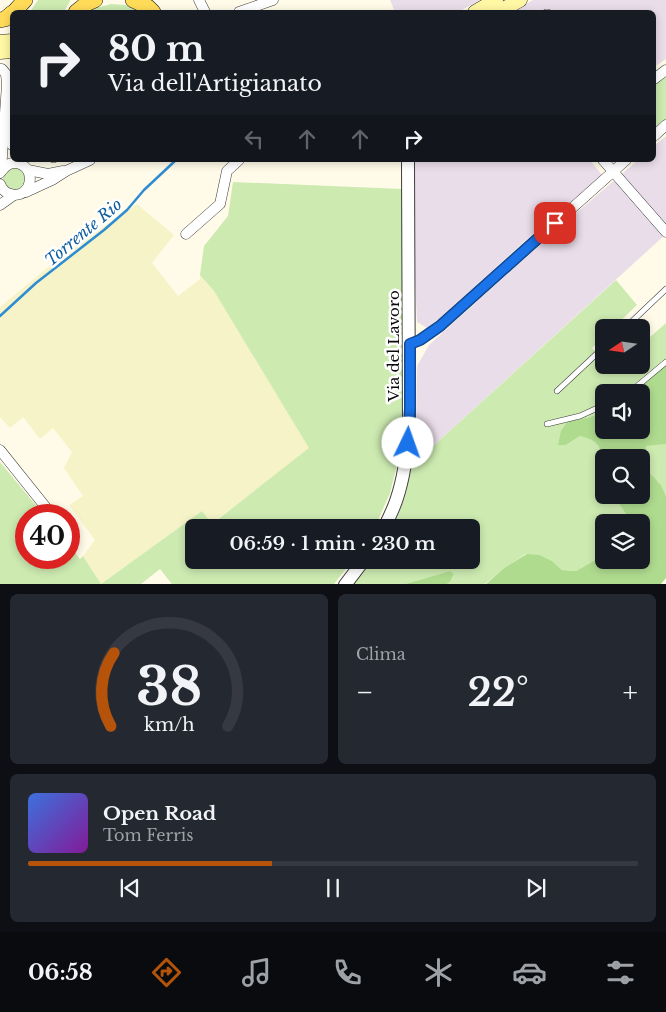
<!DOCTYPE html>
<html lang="it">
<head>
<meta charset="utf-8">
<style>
	body { margin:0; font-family:"Libre Baskerville",serif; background:#242831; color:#f1f3f6; height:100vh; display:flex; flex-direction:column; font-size:19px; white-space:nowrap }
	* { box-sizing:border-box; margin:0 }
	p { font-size:16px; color:#9ea1a6 }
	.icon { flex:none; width:28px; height:28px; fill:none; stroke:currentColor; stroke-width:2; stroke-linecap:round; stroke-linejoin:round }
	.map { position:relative; height:584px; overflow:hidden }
	.drawer { display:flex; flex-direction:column; gap:10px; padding:10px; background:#0d0f14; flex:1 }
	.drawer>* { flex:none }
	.hud { position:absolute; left:10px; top:10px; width:646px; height:152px; border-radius:8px; box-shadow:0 2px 8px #0003; background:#171b24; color:#f1f3f6; overflow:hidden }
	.needle { width:32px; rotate:257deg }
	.buttons { position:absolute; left:595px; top:319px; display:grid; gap:10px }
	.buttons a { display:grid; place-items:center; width:55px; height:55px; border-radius:8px; background:#171b24; box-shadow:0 2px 8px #0003; font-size:25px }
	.speed { position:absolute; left:15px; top:504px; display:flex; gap:10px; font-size:25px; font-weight:700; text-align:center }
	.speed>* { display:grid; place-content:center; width:65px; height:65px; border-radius:50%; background:#171b24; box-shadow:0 2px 8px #0003; line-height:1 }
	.speed .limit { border:8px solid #d22; background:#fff; color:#111 }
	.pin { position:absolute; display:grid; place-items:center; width:42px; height:42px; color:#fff; margin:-21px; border-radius:10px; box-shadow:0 2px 8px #0006 }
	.me { position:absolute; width:55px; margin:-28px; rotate:3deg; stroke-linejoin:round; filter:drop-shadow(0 0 4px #0008) }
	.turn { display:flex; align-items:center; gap:18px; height:105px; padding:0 15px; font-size:22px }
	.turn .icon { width:65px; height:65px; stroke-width:2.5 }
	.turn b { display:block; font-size:35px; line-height:42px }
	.lanes { display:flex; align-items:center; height:48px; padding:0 15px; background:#0003; justify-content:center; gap:25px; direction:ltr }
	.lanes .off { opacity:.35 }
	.big { font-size:38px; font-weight:600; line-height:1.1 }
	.drawer .card { flex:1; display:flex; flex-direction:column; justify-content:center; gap:8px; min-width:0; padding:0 18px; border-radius:8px; background:#242831 }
	.drawer .dial { align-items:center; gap:0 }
	.dial svg { height:130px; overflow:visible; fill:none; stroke:#363941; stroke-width:7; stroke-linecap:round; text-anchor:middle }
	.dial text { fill:#f1f3f6; stroke:none }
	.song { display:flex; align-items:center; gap:15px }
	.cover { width:60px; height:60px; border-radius:8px; background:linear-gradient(135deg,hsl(220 70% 55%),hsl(290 70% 35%)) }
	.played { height:5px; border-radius:2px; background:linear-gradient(90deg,#b45309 40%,#363941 40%) }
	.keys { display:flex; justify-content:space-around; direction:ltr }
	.heat { display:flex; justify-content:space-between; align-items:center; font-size:28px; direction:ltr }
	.drawer .tiles { flex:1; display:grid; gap:10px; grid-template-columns:1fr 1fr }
	.card:last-child { grid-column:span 2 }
	.trip { position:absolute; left:185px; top:519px; width:295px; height:50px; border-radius:8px; background:#171b24; box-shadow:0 2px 8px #0003; font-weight:600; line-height:50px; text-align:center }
	.dock { display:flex; height:80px; justify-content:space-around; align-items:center; background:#090b0e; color:#9ea1a6 }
	.dock .icon { width:35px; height:35px }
	.dock .active { color:#b45309 }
	.dock b { font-size:22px; color:#f1f3f6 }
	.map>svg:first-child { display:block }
	.industrial { fill:#e9ddea }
	.farmland { fill:#f5f3c7 }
	.green { fill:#cdeab1 }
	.forest { fill:#afdb8f }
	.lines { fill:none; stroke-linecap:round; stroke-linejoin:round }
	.stream { stroke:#2e8cd2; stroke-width:2.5 }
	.service-casing { stroke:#3d3d3d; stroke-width:6 }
	.minor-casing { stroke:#3d3d3d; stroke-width:11 }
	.tertiary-casing { stroke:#3d3d3d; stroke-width:14 }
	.secondary-casing { stroke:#2c2c2c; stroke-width:15 }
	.primary-casing { stroke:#1b1b1b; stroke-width:16 }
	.service { stroke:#fff; stroke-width:5 }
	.minor { stroke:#fff; stroke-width:10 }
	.tertiary { stroke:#fff; stroke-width:12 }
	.secondary { stroke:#fff7a3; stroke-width:14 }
	.primary { stroke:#ffdb58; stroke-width:15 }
	.route-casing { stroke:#114b97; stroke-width:12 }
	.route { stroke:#1a73e8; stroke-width:9 }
	.labels { text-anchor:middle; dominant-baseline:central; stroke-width:5; stroke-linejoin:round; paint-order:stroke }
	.street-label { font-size:15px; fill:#0a0a0a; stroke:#fff }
	.water-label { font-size:16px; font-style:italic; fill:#105da0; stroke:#fff }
</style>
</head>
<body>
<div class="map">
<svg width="666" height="585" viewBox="0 0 666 585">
	<rect width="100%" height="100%" fill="#fffbe8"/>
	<!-- industrial -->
	<g class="industrial">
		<path d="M390,0H480L458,12H395Z"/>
		<path d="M533,0H666V59L654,67V12H512Z"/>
		<path d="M666,136V234L409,468L416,428L417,366L429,345L546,239L638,160H654V146Z"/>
		<path d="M415,160H590L602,175L537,230L442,316L427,328L417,322L414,251Z"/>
	</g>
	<!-- farmland -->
	<path class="farmland" d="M137,204L174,235L152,263L178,296L200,279V275L214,291L310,448L211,524L202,511L101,584L83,556L95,540L69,505L83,496L64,468L72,452L53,428L40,439L23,417L10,428L0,417V307L47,268L109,223Z"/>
	<!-- green -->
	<g class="green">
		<path d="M38,0H70V1L64,12H30Z"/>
		<path d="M111,4L126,5L142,12H88L96,8Z"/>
		<path d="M666,76V120L654,130V84Z"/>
		<circle cx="14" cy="179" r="11"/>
		<path d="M233,182L402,189L404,428L397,465L390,493L375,527L194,528V560H353L334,584H172L160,569L141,584H0V462L44,515H26V558H69V545L80,559L83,556L101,584L202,511L212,524L309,448L214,291L200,275L204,246L228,216Z"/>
		<path d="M616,280L637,305L614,327L604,328V337L592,348L604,361V365H608L613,370L619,365H641V345L666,323V362L629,392H604V411L591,417L568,421L566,445L580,436C584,437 589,437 592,439C609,448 604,479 604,495H613L628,517L627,522H604V555L576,571L562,570L552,561L526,554L504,568L485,584H447L450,582L454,574L450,571L405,584L353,585L372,560H471V528L392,527C402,510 409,488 409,468Z"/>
		<path d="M666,444V496L661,485L650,473L646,458V445Z"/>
	</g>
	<!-- forest -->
	<g class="forest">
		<path d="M666,362V444L646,446V458L650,473L661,485L666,496V578L660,585H485L504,568L527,554L539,555L552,561L562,570L576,571L604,555V560H641V522H627L628,517L613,495H641V458L604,457C598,443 596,440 580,436L566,445H558L561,431L568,421L591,417L604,411V430H641V392H629Z"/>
		<path d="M450,571L454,574L450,582L447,584H405Z"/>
	</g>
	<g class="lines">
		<!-- stream -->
		<path class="stream" d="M0,316L36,283L104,230L127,210L144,190L176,160"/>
		<defs>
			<g id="service">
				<path d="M546,12H548"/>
				<path d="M53,160H54"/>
				<path d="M625,328L666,289"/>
				<path d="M557,391L604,347"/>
				<path d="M630,392L666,362"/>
				<path d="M547,424L580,416L604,405"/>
			</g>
			<g id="minor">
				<path d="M199,0L205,12"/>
				<path d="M239,12L273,0"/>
				<path d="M0,69H2L6,74L7,84L1,171"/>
				<path d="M654,79L666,70"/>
				<path d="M12,107L11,130L12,145"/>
				<path d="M654,136L666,125"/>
				<path d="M603,160L666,232"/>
				<path d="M28,170L48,174L63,171"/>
				<path d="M0,184C2,189 5,193 11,194C32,200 38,166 16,163C9,162 4,167 0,173"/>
				<path d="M26,192L52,180L66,171L90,160"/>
				<path d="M0,205L14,195"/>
				<path d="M186,234L220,204L227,171L239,160"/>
				<path d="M409,344L420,340L440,326L626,160"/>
				<path d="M0,450L52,515"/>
			</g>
			<g id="tertiary">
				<path d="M384,528C389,518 394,508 397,498C404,477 407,454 409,431L408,160"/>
				<path d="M345,585L364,560"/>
			</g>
			<g id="secondary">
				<path d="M475,12L496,0"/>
				<path d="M498,12L520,0"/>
				<path d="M0,42L12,41"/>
				<path d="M0,52L12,51"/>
			</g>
			<g id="primary">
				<path d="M133,0L148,7L153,12"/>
				<path d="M14,12L25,0"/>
				<path d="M76,12L86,4L95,0"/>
				<path d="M0,20L5,19L12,13"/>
			</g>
		</defs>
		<!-- service casing -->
		<use href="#service" class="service-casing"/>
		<!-- minor casing -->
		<use href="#minor" class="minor-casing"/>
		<!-- tertiary casing -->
		<use href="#tertiary" class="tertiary-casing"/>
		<!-- secondary casing -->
		<use href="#secondary" class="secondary-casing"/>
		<!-- primary casing -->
		<use href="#primary" class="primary-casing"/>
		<!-- service -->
		<use href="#service" class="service"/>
		<!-- minor -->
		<use href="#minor" class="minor"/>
		<!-- tertiary -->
		<use href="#tertiary" class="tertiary"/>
		<!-- secondary -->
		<use href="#secondary" class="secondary"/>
		<!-- primary -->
		<use href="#primary" class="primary"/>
	</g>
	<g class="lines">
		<defs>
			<path id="route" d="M408,443L410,408V344L420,340L440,326L555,223"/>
		</defs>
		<!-- route casing -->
		<use href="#route" class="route-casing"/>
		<!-- route -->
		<use href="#route" class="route"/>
	</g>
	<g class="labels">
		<!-- street labels -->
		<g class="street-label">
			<text transform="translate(393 346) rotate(-90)">Via del Lavoro</text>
		</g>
		<!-- water labels -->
		<g class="water-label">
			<text transform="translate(83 232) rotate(-40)">Torrente Rio</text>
		</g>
	</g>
</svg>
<div class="buttons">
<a><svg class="needle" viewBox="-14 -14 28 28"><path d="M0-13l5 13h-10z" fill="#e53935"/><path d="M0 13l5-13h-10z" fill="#9ea1a6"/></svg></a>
<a><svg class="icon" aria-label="sound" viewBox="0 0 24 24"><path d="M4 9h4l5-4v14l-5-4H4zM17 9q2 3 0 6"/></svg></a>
<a><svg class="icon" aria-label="search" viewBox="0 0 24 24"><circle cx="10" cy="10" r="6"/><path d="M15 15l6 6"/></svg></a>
<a><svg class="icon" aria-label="layers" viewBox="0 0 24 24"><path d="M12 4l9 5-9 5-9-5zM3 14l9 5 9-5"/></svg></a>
</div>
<div class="speed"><div class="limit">40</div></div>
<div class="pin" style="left:555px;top:223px;background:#d93025"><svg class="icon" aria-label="arrive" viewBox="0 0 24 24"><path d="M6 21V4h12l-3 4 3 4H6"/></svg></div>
<svg class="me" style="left:408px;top:443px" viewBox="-20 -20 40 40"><circle r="19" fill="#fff"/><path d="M0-13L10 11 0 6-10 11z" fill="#1a73e8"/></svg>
<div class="trip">06:59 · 1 min · 230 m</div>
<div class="hud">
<div class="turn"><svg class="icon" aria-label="right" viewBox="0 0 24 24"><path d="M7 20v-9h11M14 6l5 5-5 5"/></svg><div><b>80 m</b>Via dell'Artigianato</div></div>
<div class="lanes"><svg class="icon off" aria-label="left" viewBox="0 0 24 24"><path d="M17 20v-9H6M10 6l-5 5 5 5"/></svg><svg class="icon off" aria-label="ahead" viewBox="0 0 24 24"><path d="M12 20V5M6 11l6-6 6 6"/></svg><svg class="icon off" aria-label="ahead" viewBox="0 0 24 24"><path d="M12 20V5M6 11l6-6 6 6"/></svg><svg class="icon" aria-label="right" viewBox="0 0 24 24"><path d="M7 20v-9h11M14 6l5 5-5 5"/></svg></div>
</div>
</div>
<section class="drawer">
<div class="tiles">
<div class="card dial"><svg viewBox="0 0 100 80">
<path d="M14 69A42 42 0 1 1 86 69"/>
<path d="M14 69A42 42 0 0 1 16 24" stroke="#b45309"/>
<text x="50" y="56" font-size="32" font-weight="700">38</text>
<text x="50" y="72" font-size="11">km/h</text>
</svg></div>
<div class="card"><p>Clima</p>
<div class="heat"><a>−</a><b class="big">22°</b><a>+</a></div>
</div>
<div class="card">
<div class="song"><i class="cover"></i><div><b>Open Road</b><p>Tom Ferris</p></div></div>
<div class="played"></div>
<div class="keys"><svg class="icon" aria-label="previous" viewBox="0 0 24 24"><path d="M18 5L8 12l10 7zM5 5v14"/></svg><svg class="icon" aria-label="pause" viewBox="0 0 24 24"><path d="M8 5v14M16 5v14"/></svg><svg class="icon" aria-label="next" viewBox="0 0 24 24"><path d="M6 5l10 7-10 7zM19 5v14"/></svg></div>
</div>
</div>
</section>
<nav class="dock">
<b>06:58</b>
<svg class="icon active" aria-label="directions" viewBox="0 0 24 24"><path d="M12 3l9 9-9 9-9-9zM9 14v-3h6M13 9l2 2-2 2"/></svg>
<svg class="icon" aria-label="music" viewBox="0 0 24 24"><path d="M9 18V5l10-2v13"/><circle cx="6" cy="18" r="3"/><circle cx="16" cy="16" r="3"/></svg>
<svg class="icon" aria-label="phone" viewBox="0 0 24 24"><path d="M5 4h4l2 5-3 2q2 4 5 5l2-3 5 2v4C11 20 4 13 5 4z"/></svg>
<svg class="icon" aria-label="climate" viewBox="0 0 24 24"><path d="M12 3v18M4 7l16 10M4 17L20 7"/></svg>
<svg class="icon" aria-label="car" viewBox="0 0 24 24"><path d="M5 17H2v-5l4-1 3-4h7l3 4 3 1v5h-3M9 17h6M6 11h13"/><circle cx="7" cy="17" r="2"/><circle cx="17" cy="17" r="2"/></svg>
<svg class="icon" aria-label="filters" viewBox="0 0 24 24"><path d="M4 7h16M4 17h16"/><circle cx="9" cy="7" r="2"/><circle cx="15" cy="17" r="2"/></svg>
</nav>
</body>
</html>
